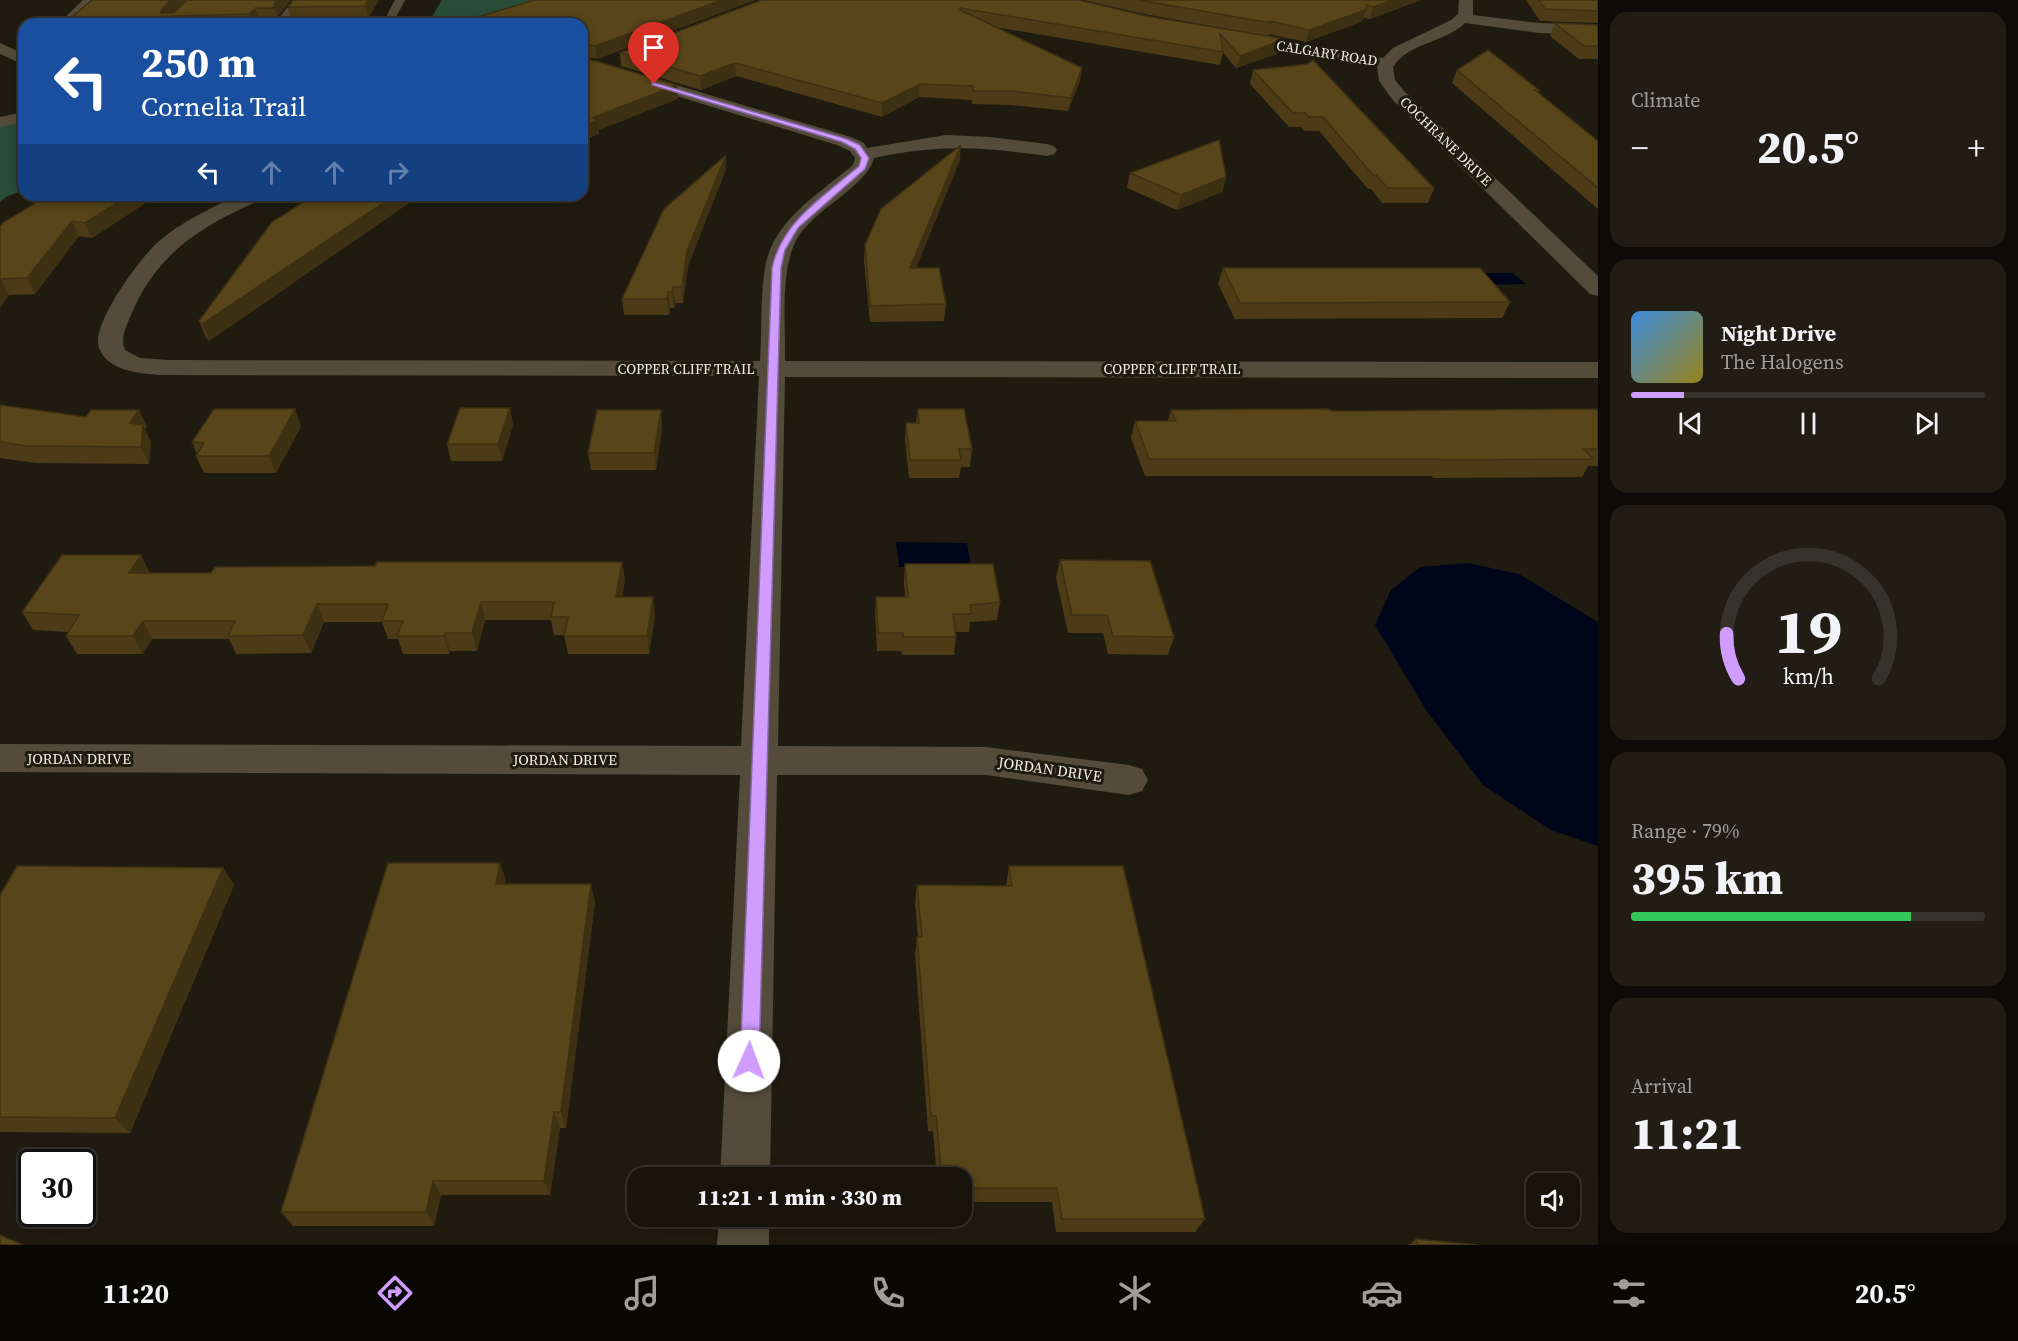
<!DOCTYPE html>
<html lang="en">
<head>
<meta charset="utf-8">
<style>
	body { margin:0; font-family:"Source Serif 4",serif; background:#211d15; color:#f1f3f6; height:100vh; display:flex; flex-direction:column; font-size:22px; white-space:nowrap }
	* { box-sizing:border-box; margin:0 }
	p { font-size:20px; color:#9f9e9d }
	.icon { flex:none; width:33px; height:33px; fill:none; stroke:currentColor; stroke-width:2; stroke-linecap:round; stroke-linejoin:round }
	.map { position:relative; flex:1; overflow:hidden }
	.drawer { display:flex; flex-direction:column; gap:12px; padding:12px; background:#0d0b07; width:420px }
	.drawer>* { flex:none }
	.banner { position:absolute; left:18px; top:18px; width:570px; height:183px; border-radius:18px; box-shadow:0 3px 15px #0003,0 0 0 2px #36332d; background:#1a4fa0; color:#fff; overflow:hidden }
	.tools { position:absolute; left:1526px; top:1173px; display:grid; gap:12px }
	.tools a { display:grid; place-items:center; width:54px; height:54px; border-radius:12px; background:#18140c; box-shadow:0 3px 15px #0003,0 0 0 2px #36332d; font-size:30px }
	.speed { position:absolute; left:18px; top:1149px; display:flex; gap:12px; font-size:30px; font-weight:700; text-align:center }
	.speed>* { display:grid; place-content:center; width:78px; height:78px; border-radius:50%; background:#18140c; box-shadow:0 3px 15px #0003,0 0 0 2px #36332d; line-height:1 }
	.speed .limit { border:3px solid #111; border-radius:9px; background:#fff; color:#111 }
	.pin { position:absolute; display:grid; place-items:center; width:51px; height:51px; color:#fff; margin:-62px -26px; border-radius:50% 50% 50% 0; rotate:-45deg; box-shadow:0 0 6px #0007 }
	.pin .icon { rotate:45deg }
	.me { position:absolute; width:66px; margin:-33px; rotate:2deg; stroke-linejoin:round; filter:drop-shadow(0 0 4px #0008) }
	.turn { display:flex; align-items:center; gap:21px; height:126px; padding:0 24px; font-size:27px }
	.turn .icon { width:78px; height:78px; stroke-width:2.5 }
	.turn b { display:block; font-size:42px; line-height:51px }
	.lanes { display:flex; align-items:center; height:57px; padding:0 24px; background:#0003; justify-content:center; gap:30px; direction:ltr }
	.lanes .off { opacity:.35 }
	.big { font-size:45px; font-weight:800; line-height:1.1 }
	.drawer .card { flex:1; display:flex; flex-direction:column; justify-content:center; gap:9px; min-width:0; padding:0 21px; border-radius:18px; background:#211d15 }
	.drawer .dial { align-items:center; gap:0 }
	.dial svg { height:156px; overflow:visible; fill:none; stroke:#36332d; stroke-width:7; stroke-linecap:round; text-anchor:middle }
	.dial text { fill:#f1f3f6; stroke:none }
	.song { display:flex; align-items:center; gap:18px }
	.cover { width:72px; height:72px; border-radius:9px; background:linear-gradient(135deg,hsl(210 70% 55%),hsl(50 70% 35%)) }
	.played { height:6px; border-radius:3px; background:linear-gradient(90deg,#d09dff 15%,#36332d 15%) }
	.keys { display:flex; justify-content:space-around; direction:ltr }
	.heat { display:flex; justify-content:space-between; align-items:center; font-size:33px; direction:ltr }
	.charge { height:9px; border-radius:4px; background:linear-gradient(90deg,#34c759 79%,#36332d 0) }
	.trip { position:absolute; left:627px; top:1167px; width:345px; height:60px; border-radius:18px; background:#18140c; box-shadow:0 3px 15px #0003,0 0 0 2px #36332d; font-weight:800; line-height:60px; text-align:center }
	.tab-bar { display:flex; height:96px; justify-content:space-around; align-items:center; background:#0a0805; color:#9f9e9d }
	.tab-bar .icon { width:42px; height:42px }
	.tab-bar .selected { color:#d09dff }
	.tab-bar b { font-size:27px; color:#f1f3f6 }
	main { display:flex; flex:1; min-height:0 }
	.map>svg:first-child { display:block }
	.green { fill:#294c38 }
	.water { fill:#00061a }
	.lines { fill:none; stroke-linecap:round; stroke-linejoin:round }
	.lane { fill:#544b3a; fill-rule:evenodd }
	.street { fill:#544b3a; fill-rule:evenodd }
	.wall { fill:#4c3b16 }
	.shaded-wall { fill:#3e3012 }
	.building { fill:#584519; stroke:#3e3012; stroke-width:1.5 }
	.route { fill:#d09dff; stroke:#8766a6; stroke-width:1.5 }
	.labels { text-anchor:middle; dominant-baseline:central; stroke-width:6; stroke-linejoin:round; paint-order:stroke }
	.far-street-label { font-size:14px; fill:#f1eee6; stroke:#201b10 }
	.street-label { font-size:15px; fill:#f1eee6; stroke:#201b10 }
</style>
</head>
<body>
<main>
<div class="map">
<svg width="1598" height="1245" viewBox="0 0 1598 1245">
	<rect width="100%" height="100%" fill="#201b10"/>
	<!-- green -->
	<g class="green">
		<path d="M442,0H565L493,24H362L431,18Z"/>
		<path d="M24,117V190L6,197L0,202V122Z"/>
	</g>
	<!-- water -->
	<g class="water">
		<path d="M1467,273H1513L1526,284L1477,285Z"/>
		<path d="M896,542L967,543L971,567H899Z"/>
		<path d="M1468,563L1519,574L1598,622V846L1551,830L1483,785L1426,710L1375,625L1391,590L1420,567Z"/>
	</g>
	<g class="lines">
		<!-- lane -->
		<g class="lane">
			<path d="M83,0H94L68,24H58Z"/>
			<path d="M293,0H303L288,20H280L279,18Z"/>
			<path d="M395,0H405L396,17H388L387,15Z"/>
		</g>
		<!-- street -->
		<g class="street">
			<path d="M1459,0H1473V15L1539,23L1598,25V35L1539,33L1465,23C1445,43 1409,42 1393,67L1395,80L1404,91L1598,276V296L1590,294L1392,99L1379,81L1377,66L1240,43L1232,38L1240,33L1383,58L1393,48L1451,20L1458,14Z"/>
			<path d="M0,43L24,54V65L0,54Z"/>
			<path d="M582,57L851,137L864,143L867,148L946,135L990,137L1047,144L1054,146L1057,150L1054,154L1047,156C981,147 941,144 874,158C868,185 815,209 798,237C779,269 786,325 785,361L1598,362V378L785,377L778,746L986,747L1129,765L1142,769L1148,780L1142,791L1129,795L986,775H777L770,1178H720L740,775L0,772V744L741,746L759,376L159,375C138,373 108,371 99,348C90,325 140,258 158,242C180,223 206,210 233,198L239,195H266L263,199C203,225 157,252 131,315C126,327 120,338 125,350L140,358L169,360L760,361C762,331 760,298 765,268C772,221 820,193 853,165L855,158L850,151L837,145L582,67Z"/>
			<path d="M24,112V122L0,127V117Z"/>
			<path d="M719,1216H769V1245H717Z"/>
		</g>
	</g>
	<!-- wall -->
	<g class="wall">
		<path d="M186,0L174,13L187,0H291L277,17L278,20H259L256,24H72L70,19Z"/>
		<path d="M293,0H379L368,18L291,20L288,7Z"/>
		<path d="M534,0H755L597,59L582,56V24Z"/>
		<path d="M762,0L1146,16L1282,52L1236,68L1223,53L1220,65L995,27L1082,68L1080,81L1068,111L1011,105L972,104V100L919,97L882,117L736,76L701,90L621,66L620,53Z"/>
		<path d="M1084,0H1421L1370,19L1364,18L1361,22L1306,42L1269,34L1268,36L1144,14Z"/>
		<path d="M1526,0H1598V23L1540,21Z"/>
		<path d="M1555,23L1598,25V59H1579L1550,36Z"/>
		<path d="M1253,70L1434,188L1428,203H1382L1371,189H1368L1319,131H1304L1301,127H1289L1250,84Z"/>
		<path d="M1457,70L1539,90L1538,93L1598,141V209L1452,83Z"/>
		<path d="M726,155V169L688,266L683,303H675L674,308H670L669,315H624L622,299Z"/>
		<path d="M960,160L916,268L946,304L944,321L870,322L864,261L865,245Z"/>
		<path d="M1130,173L1226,177L1222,192L1177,210L1127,188Z"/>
		<path d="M49,195H158L92,238L79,236L35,294L9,295L0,308V226Z"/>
		<path d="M315,195H450L433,202L419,196L209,341L206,338L199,321Z"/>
		<path d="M1223,268L1510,302L1502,318L1235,319L1218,284Z"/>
		<path d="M0,405L86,417L139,410L147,427L145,430L151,442L149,464L36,463L0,458Z"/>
		<path d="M510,408L513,425L502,461H451L447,444Z"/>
		<path d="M918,409L972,449L970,467H961L959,478H909L905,440L906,423H916Z"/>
		<path d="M1598,409V466H1588L1582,477L1433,478L1432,476H1145L1131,438L1135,421H1168L1171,410L1367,411Z"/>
		<path d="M661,410L662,428L656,470H591L588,453Z"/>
		<path d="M301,426L276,473H204L196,456L197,454L192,442Z"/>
		<path d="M1060,560L1174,637L1168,655L1108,654L1103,633H1068L1056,578Z"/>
		<path d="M622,562L625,580L622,597L655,615L649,654H568L564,635H554L551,620H485L477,651H450L449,654H403L398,639H388L382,622H324L311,653L236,654L229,639H152L143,654H77L66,636L68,632L33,630L22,612L150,573H211L375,566Z"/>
		<path d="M905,564L1000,602L997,620L970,622L969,632H956V637L954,655H902L901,651H877L875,615L876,597H905L904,582Z"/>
		<path d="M1009,866L1205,1219L1195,1232H1056L1052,1202H962V1178H937L933,1131H928L915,954L917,937H918L915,902L917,885L1006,886Z"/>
		<path d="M223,868L234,885L130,1133L0,1132V895Z"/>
		<path d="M506,880L505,884L595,902L566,1128H560L550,1195H441L434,1226H293L281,1212Z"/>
		<path d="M1416,1239L1478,1245H1409Z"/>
	</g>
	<!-- shaded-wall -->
	<g class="shaded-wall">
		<path d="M171,0H186L171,16L161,13V10Z"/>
		<path d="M277,0H291L277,17L278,20L274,4Z"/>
		<path d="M368,0H379L368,18L365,6Z"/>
		<path d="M722,0H755L597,59L595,46Z"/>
		<path d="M1392,0H1421L1370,19L1373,7Z"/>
		<path d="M1367,5L1364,18L1361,22L1306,42L1309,30Z"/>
		<path d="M255,8L259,20L256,24H253L250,14Z"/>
		<path d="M1285,39L1282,52L1236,68L1240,56Z"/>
		<path d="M735,63L736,76L701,90L700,76Z"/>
		<path d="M1082,68L1080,81L1068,111L1071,98Z"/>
		<path d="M920,84L919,97L882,117V103Z"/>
		<path d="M677,85L678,99L599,130V134L582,141V126L592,118Z"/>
		<path d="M961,145L960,160L909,284L910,268Z"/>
		<path d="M726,155V169L688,266L683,303L682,287L687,251Z"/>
		<path d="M1226,177L1222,192L1177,210L1181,195Z"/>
		<path d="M129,195H158L92,238L85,223Z"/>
		<path d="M395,195H418L419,196L209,341L202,324Z"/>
		<path d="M431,195H450L433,202Z"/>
		<path d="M72,221L79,236L35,294L27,278Z"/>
		<path d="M1,279L9,295L0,308V280Z"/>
		<path d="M673,287L675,303L674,308L672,292Z"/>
		<path d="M668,292L670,308L669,315L667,299Z"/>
		<path d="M510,408L513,425L502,461L498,444Z"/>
		<path d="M295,409L301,426L276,473L269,456Z"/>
		<path d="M139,410L147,427L145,430L151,442L149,464L130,423Z"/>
		<path d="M661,410L662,428L656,470L654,453Z"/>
		<path d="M141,555L150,573L139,591L129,573Z"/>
		<path d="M622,562L625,580L619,615L616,597Z"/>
		<path d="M653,597L655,615L649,654L647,636Z"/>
		<path d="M481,602L485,620L477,651L472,633Z"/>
		<path d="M317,604L324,622L311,653L303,635Z"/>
		<path d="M143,621L152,639L143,654L133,636Z"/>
		<path d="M445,633L450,651L449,654L444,636Z"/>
		<path d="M500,863L506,880L501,902L496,884Z"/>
		<path d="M223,868L234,885L130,1133L115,1118Z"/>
		<path d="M591,884L595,902L566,1128L561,1112Z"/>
		<path d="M554,1112L560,1128L550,1195L544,1181Z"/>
		<path d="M433,1181L441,1195L434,1226L426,1212Z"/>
	</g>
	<!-- building -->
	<g class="building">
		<path d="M92,0H171L161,10V13H174L187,0H277L274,4V8H255L250,14L70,19Z"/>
		<path d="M293,0H368L365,6L288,7Z"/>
		<path d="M534,0H722L595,46L582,43V24H456Z"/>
		<path d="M762,0H1079L1146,16L1285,39L1240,56L1220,34L1223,52L960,8V10L1082,68L1071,98L1012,91H973V86L920,84L882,103L735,63L700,76L620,53Z"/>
		<path d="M1139,0H1392L1373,7L1367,5L1365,10L1309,30L1269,21L1271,23Z"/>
		<path d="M1539,0H1598V11L1545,9Z"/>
		<path d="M1555,23L1598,25V46H1584Z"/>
		<path d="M1488,50L1539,90H1535L1598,141V188L1457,70Z"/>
		<path d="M1313,60L1434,188H1388L1376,175H1373L1323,117H1309L1305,113H1293L1253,70L1308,64Z"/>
		<path d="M582,61H596L677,85L592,118L598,120L582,126Z"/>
		<path d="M1219,140L1226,177L1181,195L1130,173Z"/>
		<path d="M961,145L910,268H939L946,304L870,306L865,245L881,209Z"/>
		<path d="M726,155L687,251L682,287H673L672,292H668L667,299H622L664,209Z"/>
		<path d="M49,195H129L85,223L72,221L27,278L1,279L0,280V226L4,222Z"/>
		<path d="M315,195H395L202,324L199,321L272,222Z"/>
		<path d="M1223,268H1480L1510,302L1240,303Z"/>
		<path d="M0,405L86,417L91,410H139L130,423L143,425L141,447L26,446L0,442Z"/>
		<path d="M460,408H510L498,444H447Z"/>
		<path d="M214,409H295L269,456H196L204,443L192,442Z"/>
		<path d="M918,409H964L972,449H959L961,460H910L906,423H919Z"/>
		<path d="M1329,409L1331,411H1367L1598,409V449H1584L1593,459L1441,460L1440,459H1149L1135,421H1176L1171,410Z"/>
		<path d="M597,410H661L654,453H588Z"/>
		<path d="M62,555H141L129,573H211L215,567L375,566L377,562H622L616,597H653L647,636H564L568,617H551L554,602H481L472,633H445L444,636H397L403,621H382L388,604H317L303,635L228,636L235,621H143L133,636H66L79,615L22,612Z"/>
		<path d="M1060,560L1150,561L1174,637L1113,636L1107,615H1072Z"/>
		<path d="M905,564H993L1000,602L970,605L971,614H953L956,637H903V633H878L876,597H908Z"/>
		<path d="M388,863H500L496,884H591L561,1112H554L544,1181H433L426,1212H281Z"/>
		<path d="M17,866L223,868L115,1118L0,1117V895Z"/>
		<path d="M1009,866H1123L1205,1219H1062L1057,1188H962V1178H942L936,1116H931L917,937H922L917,885L1012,886Z"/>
		<path d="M0,1235L23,1245H0Z"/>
		<path d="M1416,1239L1478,1245H1418Z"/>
	</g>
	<!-- route -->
	<path class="route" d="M652,82L847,139L860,145L869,158L865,169L798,228L785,250L781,268L759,1061L756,1068L749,1071L743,1068L740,1061L772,268C782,221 824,196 859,166L861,158L855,149L842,142L652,85Z"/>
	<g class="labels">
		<!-- far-street labels -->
		<g class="far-street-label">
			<text transform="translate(1327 53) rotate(9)">CALGARY ROAD</text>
			<text transform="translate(1446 141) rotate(44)">COCHRANE DRIVE</text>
			<text x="686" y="369">COPPER CLIFF TRAIL</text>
			<text x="1172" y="369">COPPER CLIFF TRAIL</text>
		</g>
		<!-- street labels -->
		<g class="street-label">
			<text x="79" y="758">JORDAN DRIVE</text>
			<text x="565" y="759">JORDAN DRIVE</text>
			<text transform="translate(1050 769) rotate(8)">JORDAN DRIVE</text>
		</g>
	</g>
</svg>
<div class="tools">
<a><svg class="icon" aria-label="sound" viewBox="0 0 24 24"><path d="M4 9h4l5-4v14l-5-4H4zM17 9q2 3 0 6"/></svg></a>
</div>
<div class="speed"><div class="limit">30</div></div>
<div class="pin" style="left:654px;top:84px;background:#d93025"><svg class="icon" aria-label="arrive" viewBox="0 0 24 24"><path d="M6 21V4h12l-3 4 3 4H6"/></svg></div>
<svg class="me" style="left:749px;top:1061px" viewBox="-20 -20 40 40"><circle r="19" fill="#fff"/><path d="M0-13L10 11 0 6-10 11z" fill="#d09dff"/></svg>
<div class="trip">11:21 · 1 min · 330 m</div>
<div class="banner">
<div class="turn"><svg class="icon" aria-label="left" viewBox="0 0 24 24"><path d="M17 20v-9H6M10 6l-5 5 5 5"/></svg><div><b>250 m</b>Cornelia Trail</div></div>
<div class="lanes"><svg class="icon" aria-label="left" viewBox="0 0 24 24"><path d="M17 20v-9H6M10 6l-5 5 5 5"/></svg><svg class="icon off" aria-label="ahead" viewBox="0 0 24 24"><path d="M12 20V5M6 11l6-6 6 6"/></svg><svg class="icon off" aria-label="ahead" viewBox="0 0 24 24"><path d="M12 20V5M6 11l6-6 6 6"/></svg><svg class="icon off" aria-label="right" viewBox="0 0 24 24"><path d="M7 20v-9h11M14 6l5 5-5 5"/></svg></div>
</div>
</div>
<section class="drawer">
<div class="card"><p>Climate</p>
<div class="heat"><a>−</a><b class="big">20.5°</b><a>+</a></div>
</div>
<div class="card">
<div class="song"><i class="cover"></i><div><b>Night Drive</b><p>The Halogens</p></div></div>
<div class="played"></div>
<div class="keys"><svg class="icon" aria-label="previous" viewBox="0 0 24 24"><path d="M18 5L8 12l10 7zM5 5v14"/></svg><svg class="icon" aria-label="pause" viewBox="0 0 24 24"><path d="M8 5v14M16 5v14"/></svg><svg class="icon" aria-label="next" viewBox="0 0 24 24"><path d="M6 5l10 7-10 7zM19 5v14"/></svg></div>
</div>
<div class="card dial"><svg viewBox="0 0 100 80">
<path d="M14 69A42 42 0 1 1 86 69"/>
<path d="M14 69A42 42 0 0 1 8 46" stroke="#d09dff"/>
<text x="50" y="56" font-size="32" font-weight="700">19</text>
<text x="50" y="72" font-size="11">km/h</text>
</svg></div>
<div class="card"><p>Range · 79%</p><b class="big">395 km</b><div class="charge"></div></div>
<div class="card"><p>Arrival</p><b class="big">11:21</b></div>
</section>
</main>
<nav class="tab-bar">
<b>11:20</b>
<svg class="icon selected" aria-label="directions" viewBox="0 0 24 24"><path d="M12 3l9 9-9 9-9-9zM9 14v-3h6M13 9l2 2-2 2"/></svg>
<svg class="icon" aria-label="music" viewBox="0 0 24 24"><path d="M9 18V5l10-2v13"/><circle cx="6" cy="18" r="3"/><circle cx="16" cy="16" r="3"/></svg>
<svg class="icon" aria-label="phone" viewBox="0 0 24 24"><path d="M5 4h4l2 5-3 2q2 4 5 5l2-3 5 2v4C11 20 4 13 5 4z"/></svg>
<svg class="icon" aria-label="climate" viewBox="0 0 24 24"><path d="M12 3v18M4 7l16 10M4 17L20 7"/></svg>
<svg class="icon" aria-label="car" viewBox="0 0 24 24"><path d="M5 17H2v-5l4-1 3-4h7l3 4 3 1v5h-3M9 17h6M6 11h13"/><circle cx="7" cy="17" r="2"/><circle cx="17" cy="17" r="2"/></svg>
<svg class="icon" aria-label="filters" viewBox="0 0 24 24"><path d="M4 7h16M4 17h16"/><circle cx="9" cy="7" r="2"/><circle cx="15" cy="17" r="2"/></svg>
<b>20.5°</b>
</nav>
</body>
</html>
